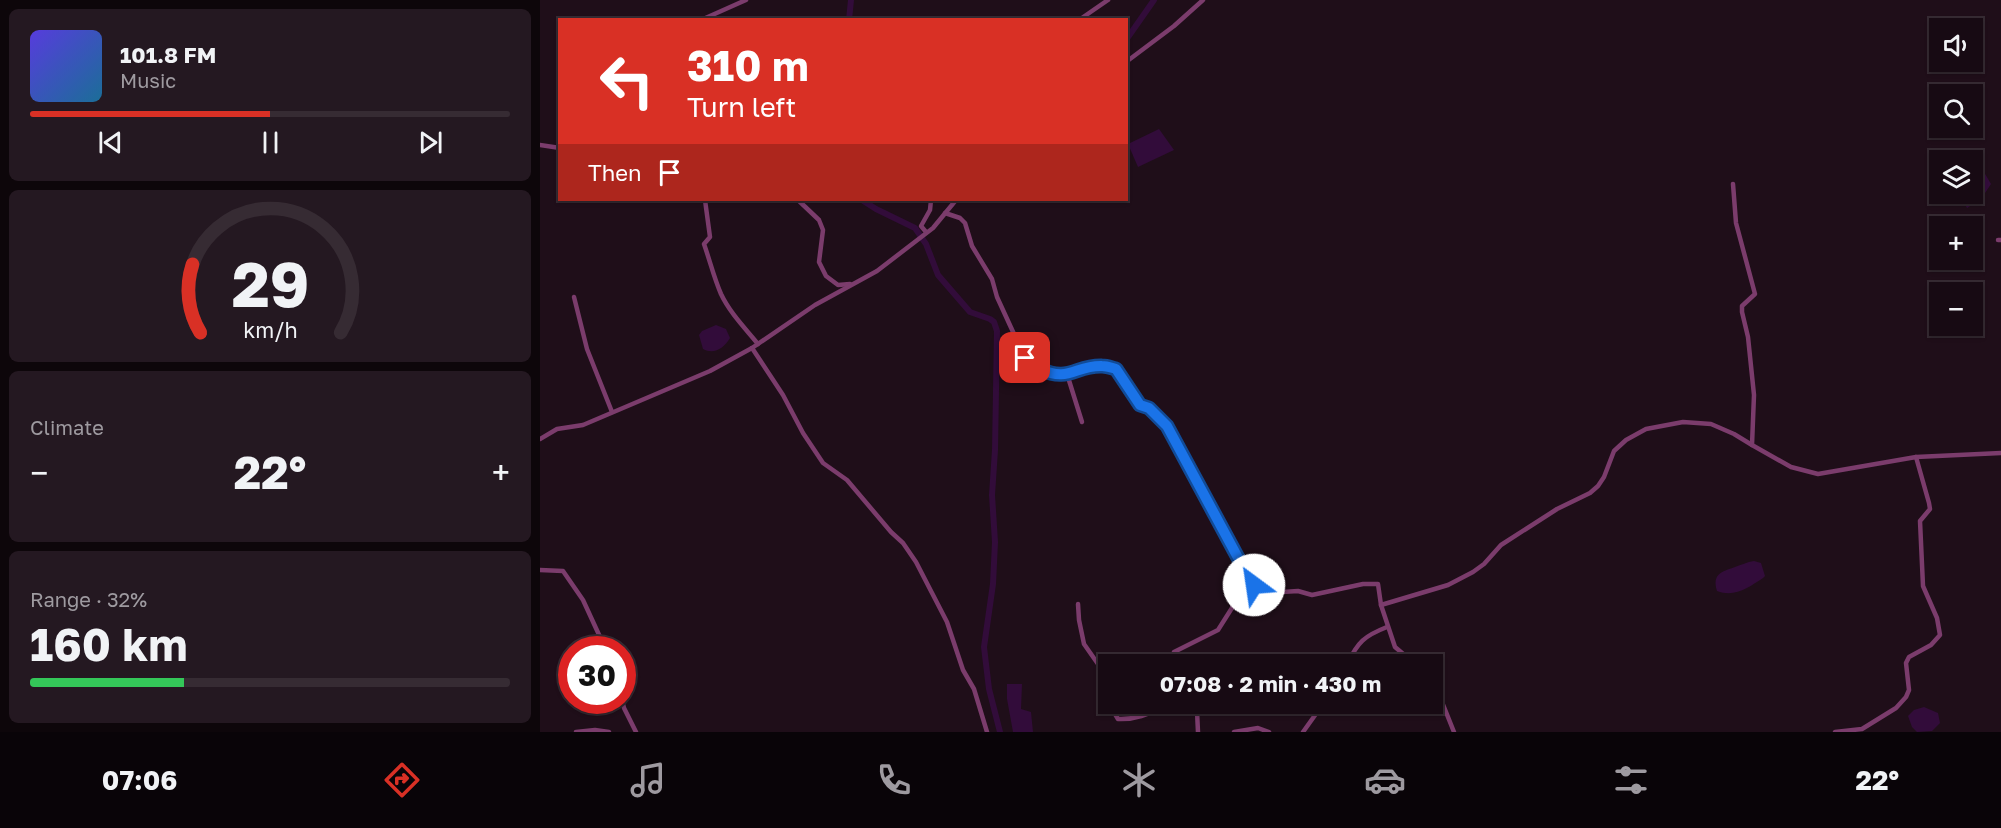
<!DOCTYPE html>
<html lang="en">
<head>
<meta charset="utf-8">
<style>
	body { margin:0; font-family:"Golos Text",sans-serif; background:#241821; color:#f1f3f6; height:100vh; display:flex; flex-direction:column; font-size:22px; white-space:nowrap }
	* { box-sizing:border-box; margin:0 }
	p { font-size:20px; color:#9e9aa0 }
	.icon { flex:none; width:33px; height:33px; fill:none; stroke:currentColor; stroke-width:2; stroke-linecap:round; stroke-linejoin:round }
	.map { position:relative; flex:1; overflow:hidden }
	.sheet { display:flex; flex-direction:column; gap:9px; padding:9px; background:#0d060a; width:540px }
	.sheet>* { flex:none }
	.banner { position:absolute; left:18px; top:18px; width:570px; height:183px; border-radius:0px; box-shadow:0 2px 4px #0004,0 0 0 2px #362b33; background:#d93025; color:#fff; overflow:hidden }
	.controls { position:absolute; left:1389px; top:18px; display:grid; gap:12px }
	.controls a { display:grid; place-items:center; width:54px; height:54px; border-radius:0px; background:#170a13; box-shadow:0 2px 4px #0004,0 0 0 2px #362b33; font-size:30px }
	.speed { position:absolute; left:18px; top:636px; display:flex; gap:12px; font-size:30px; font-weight:700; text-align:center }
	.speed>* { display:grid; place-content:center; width:78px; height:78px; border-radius:50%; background:#170a13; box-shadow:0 2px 4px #0004,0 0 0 2px #362b33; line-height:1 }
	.speed .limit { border:9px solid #d22; background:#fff; color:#111 }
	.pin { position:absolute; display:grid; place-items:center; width:51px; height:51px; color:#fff; margin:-26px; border-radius:12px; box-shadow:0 3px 9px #0006 }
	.me { position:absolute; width:66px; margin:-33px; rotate:329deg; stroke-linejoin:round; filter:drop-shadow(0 0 4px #0008) }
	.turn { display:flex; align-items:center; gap:21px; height:126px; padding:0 30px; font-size:27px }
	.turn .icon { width:78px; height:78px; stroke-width:2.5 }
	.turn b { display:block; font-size:42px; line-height:51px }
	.then { display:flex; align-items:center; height:57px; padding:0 30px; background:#0003; gap:12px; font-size:22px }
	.big { font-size:45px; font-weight:700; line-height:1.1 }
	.sheet .widget { flex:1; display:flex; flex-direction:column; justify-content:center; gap:9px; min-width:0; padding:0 21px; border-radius:9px; background:#241821 }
	.sheet .dial { align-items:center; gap:0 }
	.dial svg { height:156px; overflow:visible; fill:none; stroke:#362b33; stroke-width:7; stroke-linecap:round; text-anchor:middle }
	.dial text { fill:#f1f3f6; stroke:none }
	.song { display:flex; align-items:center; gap:18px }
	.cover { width:72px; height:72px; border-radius:9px; background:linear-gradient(135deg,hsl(250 70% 55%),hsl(200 70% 35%)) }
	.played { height:6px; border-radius:3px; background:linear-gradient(90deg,#d93025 50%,#362b33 50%) }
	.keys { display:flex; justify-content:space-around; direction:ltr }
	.heat { display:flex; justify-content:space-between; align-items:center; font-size:33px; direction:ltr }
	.charge { height:9px; border-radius:4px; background:linear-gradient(90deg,#34c759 32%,#362b33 0) }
	.trip { position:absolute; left:558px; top:654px; width:345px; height:60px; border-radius:0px; background:#170a13; box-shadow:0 2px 4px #0004,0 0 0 2px #362b33; font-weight:700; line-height:60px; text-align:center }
	.dock { display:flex; height:96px; justify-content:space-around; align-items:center; background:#090408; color:#9e9aa0 }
	.dock .icon { width:42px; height:42px }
	.dock .current { color:#d93025 }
	.dock b { font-size:27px; color:#f1f3f6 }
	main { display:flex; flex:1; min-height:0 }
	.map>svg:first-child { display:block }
	.water { fill:#320c3a }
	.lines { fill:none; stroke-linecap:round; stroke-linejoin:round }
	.canal { stroke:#320c3a; stroke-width:6 }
	.street { stroke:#7b3c6c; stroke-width:4.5 }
	.route-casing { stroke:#114b97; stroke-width:15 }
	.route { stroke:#1a73e8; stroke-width:10 }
</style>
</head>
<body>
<main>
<section class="sheet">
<div class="widget">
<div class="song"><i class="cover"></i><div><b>101.8 FM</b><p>Music</p></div></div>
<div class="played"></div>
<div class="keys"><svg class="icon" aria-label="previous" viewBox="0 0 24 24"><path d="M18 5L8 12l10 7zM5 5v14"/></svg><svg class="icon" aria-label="pause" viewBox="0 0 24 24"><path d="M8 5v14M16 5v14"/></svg><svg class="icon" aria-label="next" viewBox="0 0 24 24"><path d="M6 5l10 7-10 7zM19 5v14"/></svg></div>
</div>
<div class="widget dial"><svg viewBox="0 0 100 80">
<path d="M14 69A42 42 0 1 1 86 69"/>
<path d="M14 69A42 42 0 0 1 10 34" stroke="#d93025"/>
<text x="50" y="56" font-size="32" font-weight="700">29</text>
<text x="50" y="72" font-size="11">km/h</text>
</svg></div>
<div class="widget"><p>Climate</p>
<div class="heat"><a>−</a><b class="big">22°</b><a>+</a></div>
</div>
<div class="widget"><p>Range · 32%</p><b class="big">160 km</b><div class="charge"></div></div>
</section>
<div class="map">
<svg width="1461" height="732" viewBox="0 0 1461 732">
	<rect width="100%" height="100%" fill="#1f0e19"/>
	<!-- water -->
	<g class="water">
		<path d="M619,129L634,150L598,167L588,144Z"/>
		<path d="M1441,167L1451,184L1441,199L1427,208L1420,194H1432L1433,168Z"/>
		<path d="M176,325L186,329L190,338C184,348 174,355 163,349L159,335L162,331Z"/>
		<path d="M1214,561L1221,563L1225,576L1223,578C1209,587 1195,598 1177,591C1172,574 1181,572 1195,567C1201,565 1207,562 1214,561Z"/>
		<path d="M467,684H482L481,709L491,712L493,732H473L467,699Z"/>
		<path d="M1384,707L1398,713L1400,723L1392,731L1377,732L1372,727L1368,716L1374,710Z"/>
	</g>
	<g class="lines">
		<!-- canal -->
		<g class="canal">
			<path d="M309,20L311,0"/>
			<path d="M586,40L614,0"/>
			<path d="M322,200L336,209L375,228L386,244L398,275L430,312L450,319L454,322L457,331L455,450L452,495L455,542L453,584L444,647L449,689L460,732"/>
		</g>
		<!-- street -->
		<g class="street">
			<path d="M161,20L206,0"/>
			<path d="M539,20L568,0"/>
			<path d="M586,62L634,26L663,0"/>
			<path d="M0,145L20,148"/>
			<path d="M1193,184L1196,223L1215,294L1202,306V312L1208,337L1214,395L1212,445L1251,467L1278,474L1376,457L1461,453"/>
			<path d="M165,200L170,237L164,244C170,261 174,278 181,294C190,313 205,328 218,344"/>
			<path d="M258,200L279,220L283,230L279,262L286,276L298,285L310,284"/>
			<path d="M405,213L420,218L425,223L432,246L452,279L457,297L485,358C489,364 494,366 501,369C528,383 536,365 562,366C567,366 572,368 576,369L600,405L609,408L627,426L703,567L714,585L697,600L678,630L634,652L638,664"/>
			<path d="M386,232L381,226L390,210L391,200"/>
			<path d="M1458,240H1461"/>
			<path d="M34,297L47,349L72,412"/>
			<path d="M212,348L243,395L263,433L283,463L307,480L351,532L363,543L376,562L407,622L423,670L434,689L447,732"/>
			<path d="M527,374L542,422"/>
			<path d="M0,439L17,429L43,425L170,371L212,348L275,305L337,271L393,228L416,200"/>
			<path d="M0,570L23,571L43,600L66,650"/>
			<path d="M714,585L726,593L758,591L772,595L823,584H838L841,605L855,647L868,658L883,656L887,664"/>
			<path d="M538,604L539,620L544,644L558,664L568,702"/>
			<path d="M841,605L908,585L933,572L944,564L961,545L1017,509L1050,493L1058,486L1064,477L1074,451L1086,440L1106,429L1143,422L1171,424L1194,434L1212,445"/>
			<path d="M807,664C818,642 824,636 847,627"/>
			<path d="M892,677L914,732"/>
			<path d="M82,700L84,708L96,732"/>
			<path d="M569,704L578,719C598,720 612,712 630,704"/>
			<path d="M654,704L657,711L658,732"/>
			<path d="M36,732L55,730L69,732"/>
			<path d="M694,732L718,728L729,732"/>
			<path d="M763,732L783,704"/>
			<path d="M1295,732L1322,729L1356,708L1366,697L1369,690L1366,663L1369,657L1391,645L1400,635L1397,618L1383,586L1380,521L1390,509L1389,503L1376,457"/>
		</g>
	</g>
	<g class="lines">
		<defs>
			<path id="route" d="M485,358C489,364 494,366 501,369C528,383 536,365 562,366C567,366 572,368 576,369L600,405L609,408L627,426L703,567L714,585"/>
		</defs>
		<!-- route casing -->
		<use href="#route" class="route-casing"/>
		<!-- route -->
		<use href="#route" class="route"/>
	</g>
</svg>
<div class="controls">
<a><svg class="icon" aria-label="sound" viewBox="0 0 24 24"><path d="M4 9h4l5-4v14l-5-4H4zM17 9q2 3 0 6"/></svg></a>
<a><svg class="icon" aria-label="search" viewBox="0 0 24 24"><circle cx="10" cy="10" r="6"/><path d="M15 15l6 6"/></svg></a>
<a><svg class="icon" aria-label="layers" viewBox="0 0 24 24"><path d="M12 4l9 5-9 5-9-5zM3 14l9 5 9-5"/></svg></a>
<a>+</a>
<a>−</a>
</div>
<div class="speed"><div class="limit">30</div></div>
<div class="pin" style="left:485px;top:358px;background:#d93025"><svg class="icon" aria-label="arrive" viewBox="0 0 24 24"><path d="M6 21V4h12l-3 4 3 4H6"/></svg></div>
<svg class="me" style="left:714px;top:585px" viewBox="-20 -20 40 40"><circle r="19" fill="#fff"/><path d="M0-13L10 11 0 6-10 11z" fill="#1a73e8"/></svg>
<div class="trip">07:08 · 2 min · 430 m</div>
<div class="banner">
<div class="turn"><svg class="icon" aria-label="left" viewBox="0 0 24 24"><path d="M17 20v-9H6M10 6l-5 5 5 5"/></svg><div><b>310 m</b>Turn left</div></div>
<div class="then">Then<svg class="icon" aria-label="arrive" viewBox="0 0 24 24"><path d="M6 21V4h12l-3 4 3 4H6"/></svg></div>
</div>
</div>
</main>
<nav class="dock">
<b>07:06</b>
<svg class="icon current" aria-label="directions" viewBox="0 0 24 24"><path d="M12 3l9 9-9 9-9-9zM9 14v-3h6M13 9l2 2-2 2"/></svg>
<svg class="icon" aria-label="music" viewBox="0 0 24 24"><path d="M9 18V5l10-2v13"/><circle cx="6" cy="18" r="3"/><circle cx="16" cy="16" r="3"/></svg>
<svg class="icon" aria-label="phone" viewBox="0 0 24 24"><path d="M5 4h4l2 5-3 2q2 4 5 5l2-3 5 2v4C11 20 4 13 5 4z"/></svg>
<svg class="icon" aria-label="climate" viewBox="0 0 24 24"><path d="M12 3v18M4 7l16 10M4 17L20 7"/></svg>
<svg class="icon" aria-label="car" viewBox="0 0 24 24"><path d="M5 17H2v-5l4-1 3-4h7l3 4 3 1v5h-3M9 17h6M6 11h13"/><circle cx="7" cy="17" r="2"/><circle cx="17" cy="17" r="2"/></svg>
<svg class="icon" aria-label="filters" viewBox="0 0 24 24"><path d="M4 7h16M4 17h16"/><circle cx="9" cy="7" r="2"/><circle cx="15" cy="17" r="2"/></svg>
<b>22°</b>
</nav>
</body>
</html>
